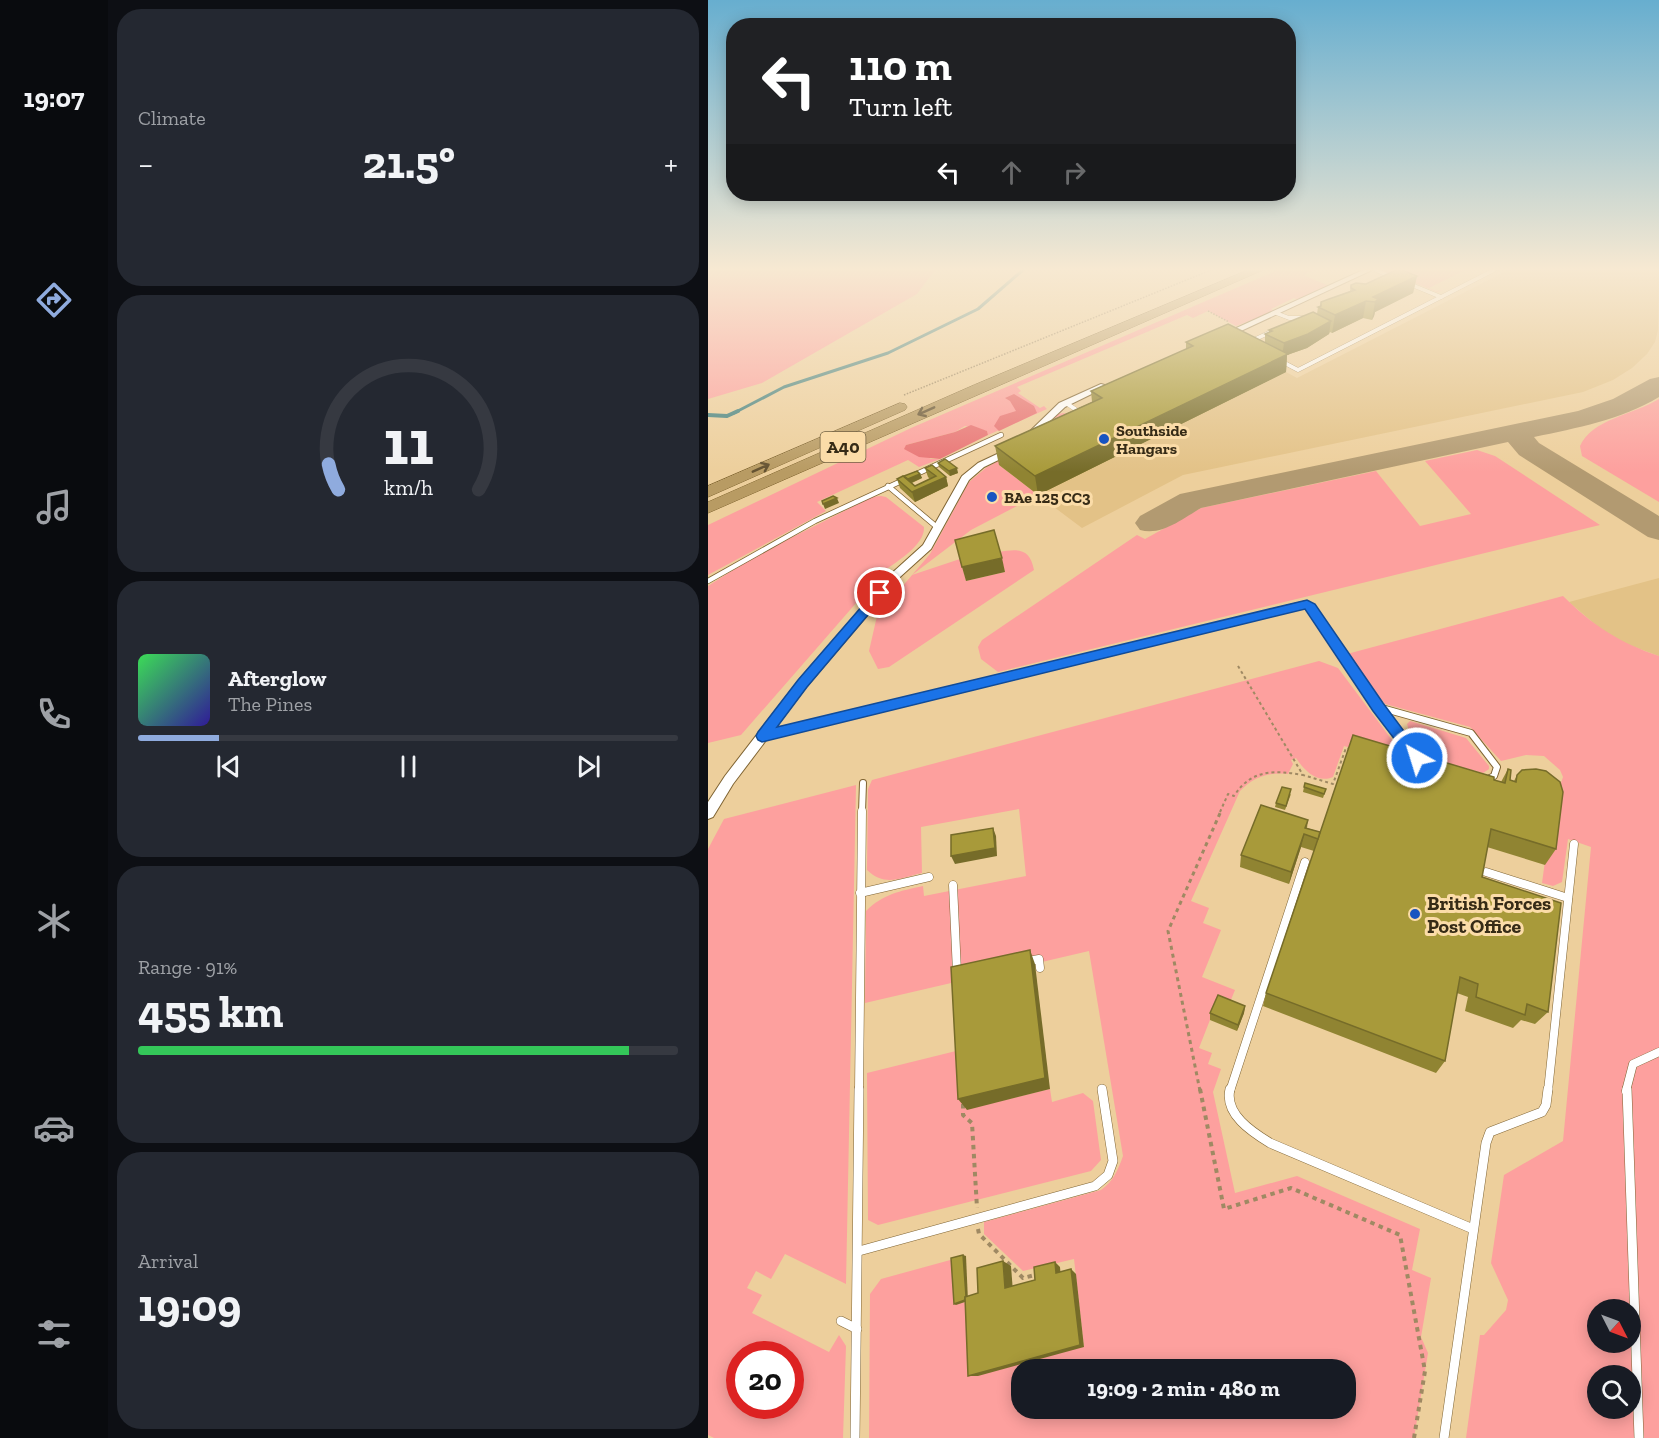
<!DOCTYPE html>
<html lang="en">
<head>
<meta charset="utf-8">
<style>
	body { margin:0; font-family:"Zilla Slab",serif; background:#242831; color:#f1f3f6; height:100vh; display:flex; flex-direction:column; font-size:22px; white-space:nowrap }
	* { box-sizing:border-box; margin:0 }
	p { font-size:20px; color:#9ea1a6 }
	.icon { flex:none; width:33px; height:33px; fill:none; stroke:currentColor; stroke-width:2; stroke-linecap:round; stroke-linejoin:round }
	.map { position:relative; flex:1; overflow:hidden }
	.sheet { display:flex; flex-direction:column; gap:9px; padding:9px; background:#0d0f14; width:600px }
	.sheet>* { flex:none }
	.guide { position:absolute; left:18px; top:18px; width:570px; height:183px; border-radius:24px; box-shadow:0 3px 15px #0003; background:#202124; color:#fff; overflow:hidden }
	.needle { width:39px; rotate:132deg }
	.fabs { position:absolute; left:879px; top:1299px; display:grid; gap:12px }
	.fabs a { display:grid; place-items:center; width:54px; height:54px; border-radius:50%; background:#171b24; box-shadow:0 3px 15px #0003; font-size:30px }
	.speed { position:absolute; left:18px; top:1341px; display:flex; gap:12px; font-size:30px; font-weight:700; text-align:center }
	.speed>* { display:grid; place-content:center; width:78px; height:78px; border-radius:50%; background:#171b24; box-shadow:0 3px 15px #0003; line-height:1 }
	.speed .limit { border:9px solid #d22; background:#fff; color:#111 }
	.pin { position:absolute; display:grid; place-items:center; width:51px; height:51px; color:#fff; margin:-26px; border:3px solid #fff; border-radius:50%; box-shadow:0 2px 6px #0007 }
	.me { position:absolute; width:66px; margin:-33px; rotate:321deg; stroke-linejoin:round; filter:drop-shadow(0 0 4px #0008) }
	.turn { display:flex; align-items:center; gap:21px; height:126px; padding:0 24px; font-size:27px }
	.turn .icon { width:78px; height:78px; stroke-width:2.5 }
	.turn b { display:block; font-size:42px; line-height:51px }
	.lanes { display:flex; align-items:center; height:57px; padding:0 24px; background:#0003; justify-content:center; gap:30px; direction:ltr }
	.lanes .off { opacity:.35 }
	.big { font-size:45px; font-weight:700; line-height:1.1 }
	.sheet .tile { flex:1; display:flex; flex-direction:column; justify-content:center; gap:9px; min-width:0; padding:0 21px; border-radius:24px; background:#242831 }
	.sheet .dial { align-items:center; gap:0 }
	.dial svg { height:156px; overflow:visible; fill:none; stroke:#363941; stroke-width:7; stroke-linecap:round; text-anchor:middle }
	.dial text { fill:#f1f3f6; stroke:none }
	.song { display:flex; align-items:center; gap:18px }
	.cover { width:72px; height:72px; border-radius:9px; background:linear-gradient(135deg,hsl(130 70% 55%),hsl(250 70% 35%)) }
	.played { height:6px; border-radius:3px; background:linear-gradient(90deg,#8fabde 15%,#363941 15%) }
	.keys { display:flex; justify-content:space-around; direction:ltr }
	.heat { display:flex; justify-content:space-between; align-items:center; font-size:33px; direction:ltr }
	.charge { height:9px; border-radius:4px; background:linear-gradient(90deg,#34c759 91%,#363941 0) }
	.trip { position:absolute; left:303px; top:1359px; width:345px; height:60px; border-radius:24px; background:#171b24; box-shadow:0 3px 15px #0003; font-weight:700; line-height:60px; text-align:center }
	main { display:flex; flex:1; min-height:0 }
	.dock { display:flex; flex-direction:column; width:108px; justify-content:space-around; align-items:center; background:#090b0e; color:#9ea1a6 }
	.dock .icon { width:42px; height:42px }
	.dock .current { color:#8fabde }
	.dock b { font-size:27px; color:#f1f3f6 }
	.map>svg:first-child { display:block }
	.built { fill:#e3c287 }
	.green { fill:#fda09e; fill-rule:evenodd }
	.forest { fill:#e97374 }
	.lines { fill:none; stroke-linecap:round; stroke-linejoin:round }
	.stream-far1 { stroke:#41807e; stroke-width:3 }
	.stream { stroke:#41807e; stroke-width:4 }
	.taxiway { fill:#b29a71; fill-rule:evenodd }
	.service-far4-casing { stroke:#7f6433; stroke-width:4.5 }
	.service-far3-casing { stroke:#7f6433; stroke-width:6 }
	.service-far2-casing { stroke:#7f6433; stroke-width:8 }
	.service-far1-casing { stroke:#7f6433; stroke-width:9 }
	.service-casing { stroke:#7f6433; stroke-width:10 }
	.minor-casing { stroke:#7f6433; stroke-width:2 }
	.trunk-casing { stroke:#7f642f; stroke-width:1 }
	.path-far3 { stroke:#9f8963; stroke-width:1.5; stroke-dasharray:1.5 1.5; stroke-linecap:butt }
	.path-far2 { stroke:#9f8963; stroke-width:2; stroke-dasharray:3 3; stroke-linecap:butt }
	.path-far1 { stroke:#9f8963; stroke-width:3; stroke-dasharray:4 4; stroke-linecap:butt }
	.path { stroke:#9f8963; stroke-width:4; stroke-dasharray:4.5 4.5; stroke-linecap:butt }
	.service-far4 { stroke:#fff; stroke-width:4 }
	.service-far3 { stroke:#fff; stroke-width:4.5 }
	.service-far2 { stroke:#fff; stroke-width:6 }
	.service-far1 { stroke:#fff; stroke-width:8 }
	.service { stroke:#fff; stroke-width:9 }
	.minor { fill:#fff; fill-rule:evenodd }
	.trunk { fill:#b89b63; fill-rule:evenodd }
	.wall { fill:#908432 }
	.shaded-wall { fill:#766c29 }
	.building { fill:#a89a3a; stroke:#766c29; stroke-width:1.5 }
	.oneway { stroke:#645231 }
	.route { fill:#1a73e8; stroke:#114b97; stroke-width:1.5 }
	.poi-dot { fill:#1854c0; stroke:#fbdca8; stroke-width:2 }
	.labels { text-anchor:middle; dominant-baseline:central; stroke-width:6; stroke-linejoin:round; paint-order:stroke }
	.far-poi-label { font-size:16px; font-weight:bold; fill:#362b16; stroke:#fbdca8; text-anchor:start }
	.shield { fill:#fbdca8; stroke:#716042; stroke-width:1.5 }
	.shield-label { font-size:18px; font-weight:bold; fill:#362b16 }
	.poi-label { font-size:20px; font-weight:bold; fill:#362b16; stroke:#fbdca8; text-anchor:start }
</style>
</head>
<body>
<main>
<nav class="dock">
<b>19:07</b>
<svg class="icon current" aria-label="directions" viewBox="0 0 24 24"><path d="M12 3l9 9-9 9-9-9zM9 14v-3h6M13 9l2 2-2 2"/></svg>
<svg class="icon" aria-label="music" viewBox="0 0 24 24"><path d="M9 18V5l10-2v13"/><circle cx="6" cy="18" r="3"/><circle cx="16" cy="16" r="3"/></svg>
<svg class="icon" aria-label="phone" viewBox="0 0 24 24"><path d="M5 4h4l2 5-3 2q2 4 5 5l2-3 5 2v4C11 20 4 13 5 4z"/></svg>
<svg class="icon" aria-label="climate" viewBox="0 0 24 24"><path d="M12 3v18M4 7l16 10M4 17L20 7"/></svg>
<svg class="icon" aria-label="car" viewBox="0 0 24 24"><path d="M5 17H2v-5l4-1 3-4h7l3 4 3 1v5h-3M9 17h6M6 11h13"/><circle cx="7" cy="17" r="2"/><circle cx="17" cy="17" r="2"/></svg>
<svg class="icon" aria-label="filters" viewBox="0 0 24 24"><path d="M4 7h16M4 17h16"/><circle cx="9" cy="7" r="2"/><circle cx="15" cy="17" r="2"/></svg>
</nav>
<section class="sheet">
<div class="tile"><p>Climate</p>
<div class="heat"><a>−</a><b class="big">21.5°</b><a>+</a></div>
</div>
<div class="tile dial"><svg viewBox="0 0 100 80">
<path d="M14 69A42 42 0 1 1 86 69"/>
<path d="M14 69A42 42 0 0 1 9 56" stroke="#8fabde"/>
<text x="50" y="56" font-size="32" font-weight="700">11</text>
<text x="50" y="72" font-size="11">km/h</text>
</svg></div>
<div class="tile">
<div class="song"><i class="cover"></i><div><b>Afterglow</b><p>The Pines</p></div></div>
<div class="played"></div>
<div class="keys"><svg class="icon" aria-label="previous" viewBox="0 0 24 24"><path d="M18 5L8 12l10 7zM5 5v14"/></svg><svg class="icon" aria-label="pause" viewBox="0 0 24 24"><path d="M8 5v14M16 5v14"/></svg><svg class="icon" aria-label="next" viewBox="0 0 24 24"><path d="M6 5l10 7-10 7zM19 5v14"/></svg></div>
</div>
<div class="tile"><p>Range · 91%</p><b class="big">455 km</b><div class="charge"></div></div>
<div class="tile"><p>Arrival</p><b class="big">19:09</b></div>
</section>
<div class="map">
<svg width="951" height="1438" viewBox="0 0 951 1438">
	<rect width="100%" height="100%" fill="#edcf9c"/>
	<!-- built -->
	<g class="built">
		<path d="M800,270H951L950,330L947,342L939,354L924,368L905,380L875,392L475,475L374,528L330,495L578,372L589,378Z"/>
		<path d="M951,578V656L921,645L896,632L861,602Z"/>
	</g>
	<!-- green -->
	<g class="green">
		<path d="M0,270H227L209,294L54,383L0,399Z"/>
		<path d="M570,270H606L596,275L621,286L591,300L586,298L563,309L567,311L528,326L500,311L485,318L479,315L309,387L313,391L310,393L332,408L336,406L339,409L280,435L279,431L257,426L247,432L198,445L223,459H232L211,467L200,460L109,502L118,511L0,575V525L203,428Z"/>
		<path d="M674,270H766L755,271L721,288L728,291L735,290L729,292Z"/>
		<path d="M951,399V502L874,456L872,446C884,419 925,415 951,399Z"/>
		<path d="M356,413L367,417V420L364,422L358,418L336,428L341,432L333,436L338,440L297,459L299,461L291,465L330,495L263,530L204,575L252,559L258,581L297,572L291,552C311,548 322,549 326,570L181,667L170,669L161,651L169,616L222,554L261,482L279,467L312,450L349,414Z"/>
		<path d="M769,450L787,456L892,525L290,672L273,659L270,647L274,640L429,535L437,539L493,508L668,471L712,526L763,514L717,461Z"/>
		<path d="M173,496L178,497L216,527C217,545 189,561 176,571L33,735L0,743V586L47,556L164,497Z"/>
		<path d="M855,596C884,625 912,643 951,656V1438H758L772,1335H776L798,1310L800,1300L783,1263L796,1175L855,1141L883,847L860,839L854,882L845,886L834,883L844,809L855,777L852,770L836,756L818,755L793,761L762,727L677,704L639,654ZM890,1310H922V1342H890ZM890,1376H922V1408H890Z"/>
		<path d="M611,661L630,668L696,756L694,763L636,746L625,777C609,784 596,770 588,758L583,760L585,764L580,774C560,772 546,777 532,791L483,901L501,908L495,923L513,930L494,977L527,990L520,1007L509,1002L491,1048L504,1053L500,1064L513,1069L505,1092L527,1193L589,1176L712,1229L704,1270L723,1278L713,1337L720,1353L706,1438H161L162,1294L173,1279L246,1259L248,1304L266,1300L376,1347L366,1259L315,1271L276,1234V1222L393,1190C405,1182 410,1170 415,1156L381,951L157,1003L158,911C175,894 192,891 215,886L216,896L318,876L311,809L213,827L214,873C192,878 177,887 159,870L160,789L164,780ZM314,1370H638V1408H314Z"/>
		<path d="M702,721L758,738L781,766V769L775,773C744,764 709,761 699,724Z"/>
		<path d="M148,785L138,1284L77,1254L63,1279L48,1271L39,1288L54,1295L44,1313L121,1352L131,1335L138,1346L135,1438H6L0,1435V849L16,819ZM82,1354V1406H32V1354Z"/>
		<path d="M252,1050L259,1109L342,1089L344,1102L375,1093L385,1101L393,1160L383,1171L170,1225L160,1220L159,1073Z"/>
	</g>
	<!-- forest -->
	<g class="forest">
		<path d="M306,394L326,406L329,413L291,431L286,426L292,416L308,411L302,401L297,398Z"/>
		<path d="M263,425L279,431L280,435L232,459L211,457L196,449L198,445L247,432Z"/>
	</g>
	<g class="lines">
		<!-- stream-far1 -->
		<path class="stream-far1" d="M26,413L76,387L180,353L270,309L315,270"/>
		<!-- stream -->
		<path class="stream" d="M0,415L19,416L30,411"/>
		<!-- taxiway -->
		<path class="taxiway" d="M951,377V397C912,420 869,428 826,437L831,443L951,516V540L940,537L811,455L800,442L493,508C474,519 454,536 432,530L427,523L432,516L472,494L870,411L905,399L942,379Z"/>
		<defs>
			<g id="service-far4">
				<path d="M668,270L684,277"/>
				<path d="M699,283L733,297"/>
				<path d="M568,313L581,318H595"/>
				<path d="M541,342L567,330"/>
				<path d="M571,360L590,370L786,270"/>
				<path d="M358,403L370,411L374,409"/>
			</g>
			<g id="service-far3">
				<path d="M180,486L230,528"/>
				<path d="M0,581L107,521L293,435"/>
			</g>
			<g id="service-far2">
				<path d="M670,707L710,758"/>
				<path d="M55,736L599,604L670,707L763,733L789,767L786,776L780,779"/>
				<path d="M154,812L155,783"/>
			</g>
			<g id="service-far1">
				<path d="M778,872L860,898"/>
				<path d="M245,885L249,972"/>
				<path d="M152,893L221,877"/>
				<path d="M320,961L331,959L332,968"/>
				<path d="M151,1091L154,811"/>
				<path d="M522,1091L597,862"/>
				<path d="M840,1091L866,844"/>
				<path d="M918,1091L925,1064L951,1052"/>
			</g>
			<g id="service">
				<path d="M522,1089C516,1114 544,1132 562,1143L765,1229"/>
				<path d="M919,1089L931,1438"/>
				<path d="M151,1251L387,1186L400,1175L405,1161L394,1089"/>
				<path d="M133,1321L149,1329"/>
				<path d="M147,1438L151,1089"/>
				<path d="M736,1438L778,1143L782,1132L834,1112L838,1105L840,1089"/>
			</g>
			<g id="minor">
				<path d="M655,270H664L520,337L513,335Z"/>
				<path d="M393,384L400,386L357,407L325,437L318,435L351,403Z"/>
				<path d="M304,447L308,450L307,452L276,467L261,480L223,549L192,577L99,686L25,784L5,817L0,819V802L17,776L91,680L184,573L215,545L254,476L270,463Z"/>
			</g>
			<g id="trunk">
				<path d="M540,270H555L0,513V502L266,385Z"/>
				<path d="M192,403L197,404L199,407L197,410L0,497V486Z"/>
			</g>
		</defs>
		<!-- service-far4 casing -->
		<use href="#service-far4" class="service-far4-casing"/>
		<!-- service-far3 casing -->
		<use href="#service-far3" class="service-far3-casing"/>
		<!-- service-far2 casing -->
		<use href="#service-far2" class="service-far2-casing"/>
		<!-- service-far1 casing -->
		<use href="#service-far1" class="service-far1-casing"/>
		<!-- service casing -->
		<use href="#service" class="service-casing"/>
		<!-- minor casing -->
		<use href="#minor" class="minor-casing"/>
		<!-- trunk casing -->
		<use href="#trunk" class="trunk-casing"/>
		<!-- path-far3 -->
		<g class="path-far3">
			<path d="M500,311L521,322"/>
			<path d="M196,395L503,270"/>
		</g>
		<!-- path-far2 -->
		<g class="path-far2">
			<path d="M530,666L595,775L625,784L638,748L642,749"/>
			<path d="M512,812L520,794L526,796C543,769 567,770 595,775"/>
		</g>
		<!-- path-far1 -->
		<path class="path-far1" d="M492,1091L460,931L513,811"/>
		<!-- path -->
		<g class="path">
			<path d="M492,1089L516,1209L583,1188L692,1235L717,1371L706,1438"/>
			<path d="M255,1104V1115L264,1123L269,1208"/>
			<path d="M270,1229L271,1234L315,1278L327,1275"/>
		</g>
		<!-- service-far4 -->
		<use href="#service-far4" class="service-far4"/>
		<!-- service-far3 -->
		<use href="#service-far3" class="service-far3"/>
		<!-- service-far2 -->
		<use href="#service-far2" class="service-far2"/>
		<!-- service-far1 -->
		<use href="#service-far1" class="service-far1"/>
		<!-- service -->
		<use href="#service" class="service"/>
		<!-- minor -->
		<use href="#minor" class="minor"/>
		<!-- trunk -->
		<use href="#trunk" class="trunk"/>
	</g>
	<!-- wall -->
	<g class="wall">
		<path d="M709,276L705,293L667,312L666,316L664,320L655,318L624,333L622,332L621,334L599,348L579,355L578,372L330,495L291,465L287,446L384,402L383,391L478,349V342L557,343V334L561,333V330L609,314L610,307L612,306L613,302L642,291L643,285L658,284Z"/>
		<path d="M230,463L250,473L242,476L231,467Z"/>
		<path d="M217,468L238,477L240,486L207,502L192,488L189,479L212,474L214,478L204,483L207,486L222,479L220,477Z"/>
		<path d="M800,769L802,780L806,781L809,775L848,849L837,865L779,847L774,877L840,1012L827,1024L813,1020L805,1028L757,1011L760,997L749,993L737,1061L728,1073L555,1006L558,993L606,851L593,847L581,884L532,867L533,855L600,820L599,828L612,832L786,780L793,782Z"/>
		<path d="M596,787L618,789L615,798L595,792Z"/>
		<path d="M583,794L577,810L567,807L568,803Z"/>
		<path d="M537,1006L536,1013L529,1031L502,1020V1013Z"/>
	</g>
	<!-- shaded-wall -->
	<g class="shaded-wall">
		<path d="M709,276L705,293L667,312L666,316L664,320L667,302L665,297Z"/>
		<path d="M658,301L655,318L624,333L627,315Z"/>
		<path d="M623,321L621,334L599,348L579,355L578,372L330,495L327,476L574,357L576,343Z"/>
		<path d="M249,468L250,473L242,476L241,471Z"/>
		<path d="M212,474L214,478L198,485L197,480Z"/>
		<path d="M238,477L240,486L207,502L204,492Z"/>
		<path d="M129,498L131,503L117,509L115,504Z"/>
		<path d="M294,558L297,572L258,581L254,567Z"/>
		<path d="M600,820L593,847L581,884L583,872Z"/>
		<path d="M285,828L288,836L289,856L247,864L243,856Z"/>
		<path d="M322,950L327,964L342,1089L259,1110L250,1099Z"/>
		<path d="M537,1006L536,1013L529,1031L530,1025Z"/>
		<path d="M255,1255L258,1256L260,1301L248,1305L246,1304Z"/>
		<path d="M295,1261L303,1266L305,1292L297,1288Z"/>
		<path d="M347,1262L352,1267L353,1278L348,1273Z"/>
		<path d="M363,1269L368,1274L376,1347L270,1376H260Z"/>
	</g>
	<!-- building -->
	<g class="building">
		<path d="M688,270H694L709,276L665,297L670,299L667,302L658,301L627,315L610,307L613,306V302L621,299L647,290L643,288V285L648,283L658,284Z"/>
		<path d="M605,312L623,321L600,334L576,343L557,334L564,331L561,330Z"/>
		<path d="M520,324L580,354L327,476L287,446L394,398L383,391L485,346L478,342Z"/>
		<path d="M237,459L249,468L241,471L230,463Z"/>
		<path d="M224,465L238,477L204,492L189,479L195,476L207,486L228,476L217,468Z"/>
		<path d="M209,471L212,474L200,479L196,476Z"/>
		<path d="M125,496L129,498L115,504L114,501Z"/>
		<path d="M286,530L294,558L254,567L247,540Z"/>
		<path d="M645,735L786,777V780L797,783L800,769L803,770L802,780L808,782L809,775L814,770L828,769L838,771L852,782L855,792L848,849L783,829L774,877L853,903L840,1012L819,1004L817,1015L768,997L770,984L752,977L737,1061L558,993Z"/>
		<path d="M597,783L618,789L616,794L596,787Z"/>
		<path d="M574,787L583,789L578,806L568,803Z"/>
		<path d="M553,805L600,820L597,828L612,832L610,839L596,834L583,872L533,855Z"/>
		<path d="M285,828L287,848L243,856V835Z"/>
		<path d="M322,950L337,1078L250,1099L243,967Z"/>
		<path d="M510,995L537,1006L530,1025L502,1013Z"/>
		<path d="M255,1255L258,1296L257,1297V1300L246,1304L243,1258Z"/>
		<path d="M295,1261L297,1288L327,1280L326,1267L347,1262L348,1273L363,1269L372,1345L260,1376L257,1297L270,1293L269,1268Z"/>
	</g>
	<!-- one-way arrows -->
	<defs><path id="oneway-shaft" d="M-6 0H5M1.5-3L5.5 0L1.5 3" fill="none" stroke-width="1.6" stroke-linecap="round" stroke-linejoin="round" transform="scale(1.5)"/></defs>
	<g class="oneway">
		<use href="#oneway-shaft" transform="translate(218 411) rotate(156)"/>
		<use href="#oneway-shaft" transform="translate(53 468) rotate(-24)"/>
	</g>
	<!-- sky -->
	<linearGradient id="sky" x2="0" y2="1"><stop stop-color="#67aecf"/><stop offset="0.57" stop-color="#f7e9d2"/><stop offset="1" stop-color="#f7e9d2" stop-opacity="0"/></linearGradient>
	<rect width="951" height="472" fill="url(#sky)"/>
	<!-- route -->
	<path class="route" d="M172,589L176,590V596L99,687L69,727L599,600L607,604L675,703L716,758L714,762H704L665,711L597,609L54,742L50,740L48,736L50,732L90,680L168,590Z"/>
	<!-- markers -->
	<g class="poi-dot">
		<circle cx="396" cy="439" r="6"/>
		<circle cx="284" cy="497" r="6"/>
		<circle cx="707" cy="914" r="6"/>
	</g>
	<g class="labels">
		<!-- far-poi labels -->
		<g class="far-poi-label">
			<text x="408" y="430">Southside<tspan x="408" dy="18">Hangars</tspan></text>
			<text x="296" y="497">BAe 125 CC3</text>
		</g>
		<!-- shield labels -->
		<rect class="shield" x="112.5" y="432" width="45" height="30" rx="4.5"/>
		<g class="shield-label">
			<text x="135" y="447">A40</text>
		</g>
		<!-- poi labels -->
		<g class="poi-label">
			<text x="719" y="903">British Forces<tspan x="719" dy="23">Post Office</tspan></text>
		</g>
	</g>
</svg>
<div class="fabs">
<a><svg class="needle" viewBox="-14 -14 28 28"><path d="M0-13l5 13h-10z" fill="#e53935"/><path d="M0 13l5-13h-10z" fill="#9ea1a6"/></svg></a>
<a><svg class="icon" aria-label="search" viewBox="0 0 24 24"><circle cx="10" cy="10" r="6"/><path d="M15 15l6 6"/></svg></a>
</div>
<div class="speed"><div class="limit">20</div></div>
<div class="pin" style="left:172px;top:593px;background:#d93025"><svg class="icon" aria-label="arrive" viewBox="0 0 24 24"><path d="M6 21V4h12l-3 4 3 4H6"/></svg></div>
<svg class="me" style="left:709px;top:758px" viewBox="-20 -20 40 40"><circle r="17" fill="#1a73e8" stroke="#fff" stroke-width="3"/><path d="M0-11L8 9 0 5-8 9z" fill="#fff"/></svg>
<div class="trip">19:09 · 2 min · 480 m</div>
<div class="guide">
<div class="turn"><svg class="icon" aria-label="left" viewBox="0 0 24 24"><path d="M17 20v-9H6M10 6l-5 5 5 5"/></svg><div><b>110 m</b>Turn left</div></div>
<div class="lanes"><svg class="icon" aria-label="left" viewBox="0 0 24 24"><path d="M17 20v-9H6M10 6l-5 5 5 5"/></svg><svg class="icon off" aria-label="ahead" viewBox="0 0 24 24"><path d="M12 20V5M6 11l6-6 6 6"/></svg><svg class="icon off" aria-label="right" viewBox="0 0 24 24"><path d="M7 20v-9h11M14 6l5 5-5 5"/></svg></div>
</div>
</div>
</main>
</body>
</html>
